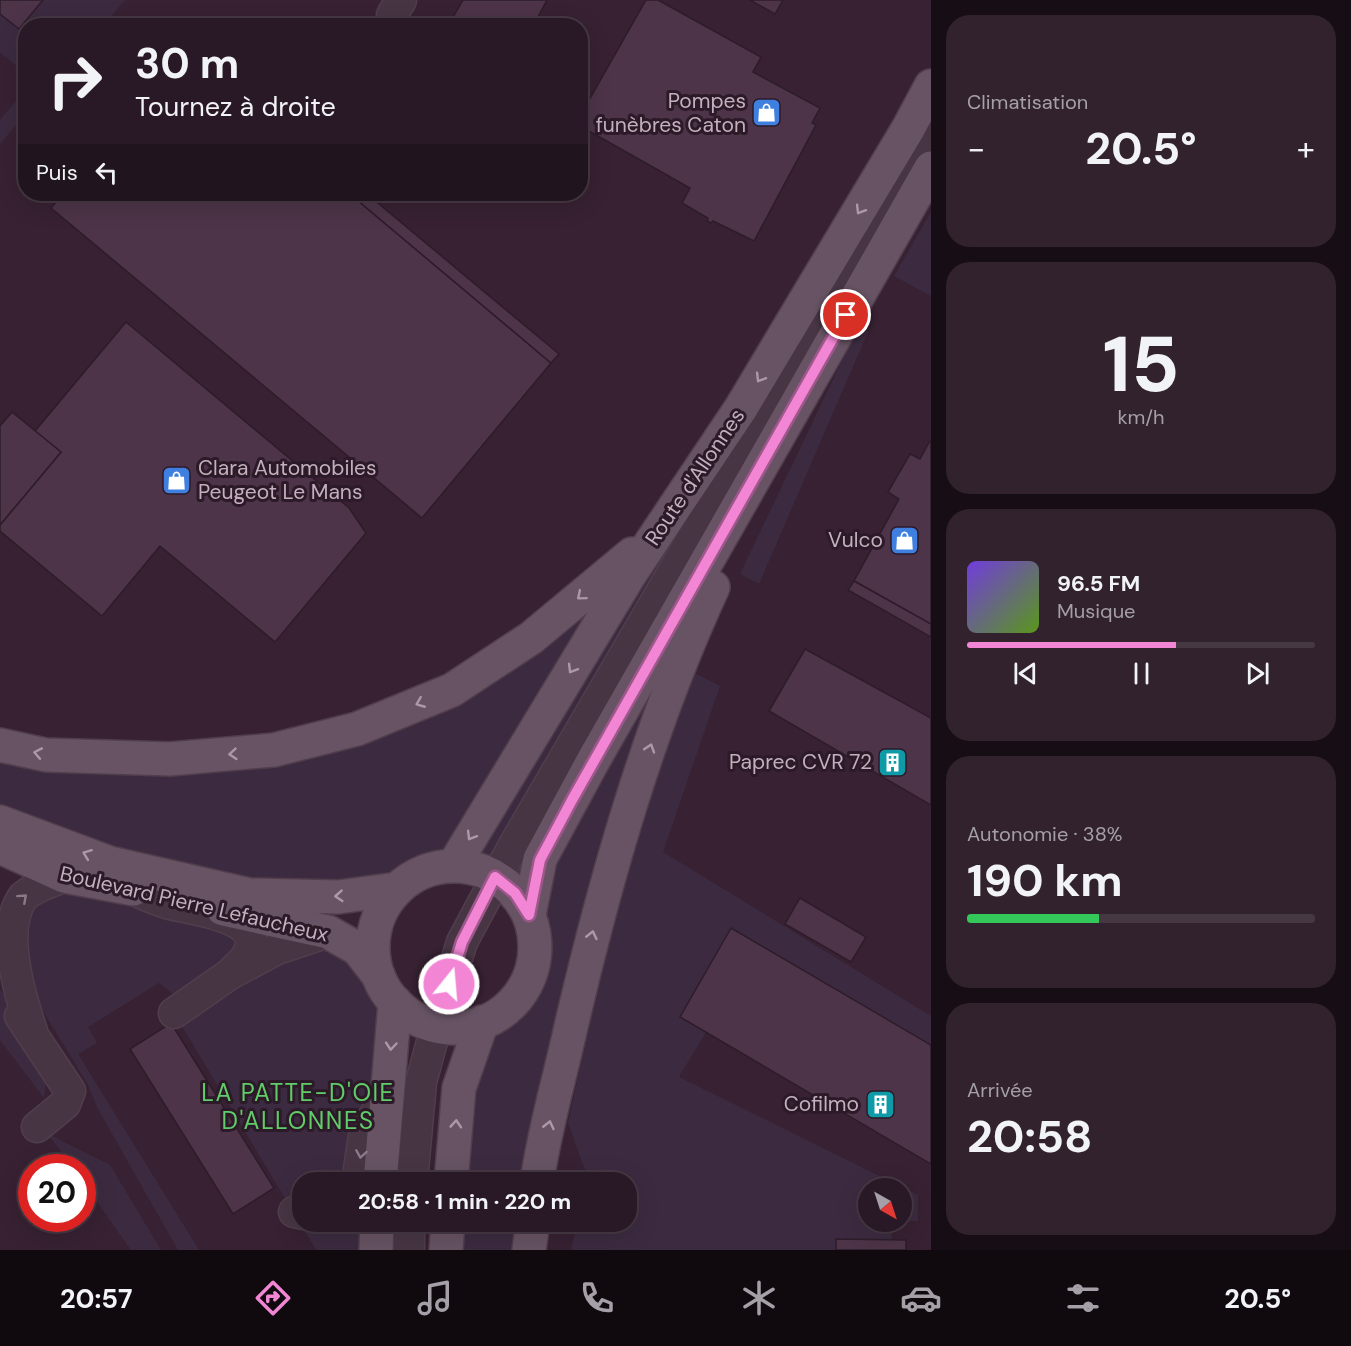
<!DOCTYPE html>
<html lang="fr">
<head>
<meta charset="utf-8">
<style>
	body { margin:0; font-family:"DM Sans",sans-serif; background:#31222e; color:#f1f3f6; height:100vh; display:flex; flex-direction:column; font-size:22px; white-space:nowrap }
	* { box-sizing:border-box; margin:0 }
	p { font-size:20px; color:#a5a0a7 }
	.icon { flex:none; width:33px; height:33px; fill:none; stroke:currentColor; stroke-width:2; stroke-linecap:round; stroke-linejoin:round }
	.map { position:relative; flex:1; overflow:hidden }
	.panel { display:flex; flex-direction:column; gap:15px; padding:15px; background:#170e15; width:420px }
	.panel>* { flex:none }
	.guide { position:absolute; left:18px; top:18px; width:570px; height:183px; border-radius:24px; box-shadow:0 6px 24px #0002,0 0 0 2px #453843; background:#291926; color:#f1f3f6; overflow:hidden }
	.needle { width:39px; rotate:141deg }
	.fabs { position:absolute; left:858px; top:1178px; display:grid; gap:12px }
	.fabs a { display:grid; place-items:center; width:54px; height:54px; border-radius:50%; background:#291926; box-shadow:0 6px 24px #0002,0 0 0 2px #453843; font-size:30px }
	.speed { position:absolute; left:18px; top:1154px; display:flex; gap:12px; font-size:30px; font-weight:700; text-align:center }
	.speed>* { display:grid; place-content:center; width:78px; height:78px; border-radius:50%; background:#291926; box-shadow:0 6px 24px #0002,0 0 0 2px #453843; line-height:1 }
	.speed .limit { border:9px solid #d22; background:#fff; color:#111 }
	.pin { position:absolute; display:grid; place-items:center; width:51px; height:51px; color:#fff; margin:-26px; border:3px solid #fff; border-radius:50%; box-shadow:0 2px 6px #0007 }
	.me { position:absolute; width:66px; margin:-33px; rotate:17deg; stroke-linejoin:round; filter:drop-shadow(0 0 4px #0008) }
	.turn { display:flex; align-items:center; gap:21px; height:126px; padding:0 18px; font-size:27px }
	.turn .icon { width:78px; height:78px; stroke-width:2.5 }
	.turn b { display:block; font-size:42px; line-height:51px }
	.then { display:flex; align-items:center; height:57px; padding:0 18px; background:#0003; gap:12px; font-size:22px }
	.big { font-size:45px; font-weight:700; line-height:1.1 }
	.panel .card { flex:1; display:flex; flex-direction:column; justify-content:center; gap:9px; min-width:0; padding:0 21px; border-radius:24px; background:#31222e }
	.panel .dial { align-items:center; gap:0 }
	.dial b { font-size:78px; line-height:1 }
	.song { display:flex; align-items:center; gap:18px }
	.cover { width:72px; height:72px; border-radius:9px; background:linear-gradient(135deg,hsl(260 70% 55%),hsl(90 70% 35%)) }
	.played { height:6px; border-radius:3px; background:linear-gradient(90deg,#f286d5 60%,#453843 60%) }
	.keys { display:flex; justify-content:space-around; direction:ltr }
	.heat { display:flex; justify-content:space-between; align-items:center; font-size:33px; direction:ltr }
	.charge { height:9px; border-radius:4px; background:linear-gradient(90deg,#34c759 38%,#453843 0) }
	.trip { position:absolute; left:292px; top:1172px; width:345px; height:60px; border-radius:24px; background:#291926; box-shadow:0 6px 24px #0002,0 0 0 2px #453843; font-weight:700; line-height:60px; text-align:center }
	.tab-bar { display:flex; height:96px; justify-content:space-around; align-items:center; background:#100a0f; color:#a5a0a7 }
	.tab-bar .icon { width:42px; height:42px }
	.tab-bar .current { color:#f286d5 }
	.tab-bar b { font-size:27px; color:#f1f3f6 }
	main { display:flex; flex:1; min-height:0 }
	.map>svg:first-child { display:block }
	.green { fill:#3c2b40; fill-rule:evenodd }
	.building { fill:#4d3448; stroke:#2e1c2a; stroke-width:1.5 }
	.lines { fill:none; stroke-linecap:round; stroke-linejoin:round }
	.minor-casing { stroke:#513e4c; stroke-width:33 }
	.major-casing { stroke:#513e4c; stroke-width:36 }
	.minor { stroke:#473543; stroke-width:30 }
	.major { stroke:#675363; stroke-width:33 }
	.oneway { stroke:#ad98a7 }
	.oneway2 { stroke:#8c7887 }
	.route-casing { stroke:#9d578a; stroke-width:15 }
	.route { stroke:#f286d5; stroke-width:10 }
	.labels { text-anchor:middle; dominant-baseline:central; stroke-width:6; stroke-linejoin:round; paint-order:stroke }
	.poi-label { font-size:21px; fill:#c4afbe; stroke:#2c1a28; text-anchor:end }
	.street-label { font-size:21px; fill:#c4afbe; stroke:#2c1a28 }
	.quarter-label { font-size:24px; letter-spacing:1.5px; fill:#61cd6a; stroke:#2c1a28 }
</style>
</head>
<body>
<main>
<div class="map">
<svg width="931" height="1250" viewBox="0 0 931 1250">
	<rect width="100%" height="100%" fill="#372132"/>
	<!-- green -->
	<g class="green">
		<path d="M0,0H125L103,25L26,26L25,73L0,52Z"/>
		<path d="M25,90V114L0,144V120Z"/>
		<path d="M931,212V296L894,276Z"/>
		<path d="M860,323L868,332L759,584L740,574Z"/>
		<path d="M716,471L495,877C465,864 439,863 410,879L250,895L0,822V745L170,759L452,690Z"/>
		<path d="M742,526L684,650L537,1182H451L482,1022L497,1016L510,1005L529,979L535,960L533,929L540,859Z"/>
		<path d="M694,673L720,686L663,852L931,1016V1045L732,928L680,1016L706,1032L679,1077L918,1195V1221H892V1240L836,1239V1250H571L578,1221H627V1182H586L587,1175L568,1123L605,953L663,750ZM868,1188H902V1221H868Z"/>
		<path d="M63,888L145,903L230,934L236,947L234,958L177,997L159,983L88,1027L97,1043L78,1054L199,1250H178L98,1109L87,1083L16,967L25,912Z"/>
		<path d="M245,928L328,932L386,989L380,1182H303V1221H377L376,1250H316L174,1013L230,974Z"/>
		<path d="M0,989L12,1006L46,1080L44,1098L0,1040Z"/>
		<path d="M48,1134L110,1165L161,1250H131L83,1182L82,1167H72Z"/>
		<path d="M448,1221H533L529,1250H446Z"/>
	</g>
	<!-- building -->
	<g class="building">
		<path d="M0,0H43L19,29L0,14Z"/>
		<path d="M463,0H547L533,26H448Z"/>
		<path d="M646,0H658L761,57L753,72L820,108L812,123L816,125L754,241L713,221L711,223L707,221L708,218L682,203L690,188L580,126V116Z"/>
		<path d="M750,0H783L775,14Z"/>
		<path d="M63,194H350L551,363L422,518L51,208Z"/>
		<path d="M350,194H367L559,354L551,363Z"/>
		<path d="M126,322L349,508L366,533L275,642L160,546L102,616L0,531V525L61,452L35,431Z"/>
		<path d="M12,412L61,452L0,525V426Z"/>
		<path d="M931,439V624L854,581L899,499L888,492L910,454L920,459Z"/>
		<path d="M854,581L931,624V637L848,590Z"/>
		<path d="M805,649L931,718V805L769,711Z"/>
		<path d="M800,898L866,937L851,962L785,924Z"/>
		<path d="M731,928L931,1045V1164L680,1017Z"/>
		<path d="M171,1023L274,1188L233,1214L130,1049Z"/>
		<path d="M836,1239L906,1240V1250H836Z"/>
	</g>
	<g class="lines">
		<defs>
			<g id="minor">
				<path d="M392,15L401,0"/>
				<path d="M127,887C141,893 155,900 170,904C190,909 267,917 248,953C245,961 235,968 230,974"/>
				<path d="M174,1013L230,974L277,949L328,932"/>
				<path d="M20,1016L70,1091L65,1104L37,1127"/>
				<path d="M32,1031C19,993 0,930 23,897C35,886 51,883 64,876"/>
				<path d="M357,1182L364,1136L388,1090"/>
				<path d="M412,1182L421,1082L436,1027L462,942L514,845L931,129"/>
				<path d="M294,1212L303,1214"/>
				<path d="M409,1221V1250"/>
			</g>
			<g id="major">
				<path d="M0,745L46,755L170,759L274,750L357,729L452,690L531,638L632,554"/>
				<path d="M0,822L110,863L250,895L338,897L397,889"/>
				<path d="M0,847L64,876L134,889"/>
				<path d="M454,865L630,574L741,408L908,129L931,86"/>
				<circle cx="454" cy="947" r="81"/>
				<path d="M223,909L328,932L358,949L378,975"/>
				<path d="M529,915L540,859L593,761L931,168"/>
				<path d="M380,1182L395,1002"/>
				<path d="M451,1182L459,1088L482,1022"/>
				<path d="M537,1182C544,1131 559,1081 570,1031C605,880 648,728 713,587"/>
				<path d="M376,1250L377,1221"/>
				<path d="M446,1250L448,1221"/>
				<path d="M529,1250L533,1221"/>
			</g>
		</defs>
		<!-- minor casing -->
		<use href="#minor" class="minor-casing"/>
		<!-- major casing -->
		<use href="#major" class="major-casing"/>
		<!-- minor -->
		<use href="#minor" class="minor"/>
		<!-- major -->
		<use href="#major" class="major"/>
	</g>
	<!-- one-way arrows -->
	<defs><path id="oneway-chevron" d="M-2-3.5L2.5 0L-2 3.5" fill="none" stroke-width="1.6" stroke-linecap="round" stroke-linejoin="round" transform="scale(1.5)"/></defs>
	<g class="oneway">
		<use href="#oneway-chevron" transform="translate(860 210) rotate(121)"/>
		<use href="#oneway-chevron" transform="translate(760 378) rotate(121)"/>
		<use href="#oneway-chevron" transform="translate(581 596) rotate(140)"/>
		<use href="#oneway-chevron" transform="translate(572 669) rotate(121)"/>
		<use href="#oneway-chevron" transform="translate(420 703) rotate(158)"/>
		<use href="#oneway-chevron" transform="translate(650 748) rotate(-72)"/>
		<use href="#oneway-chevron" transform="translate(38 753) rotate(-169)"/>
		<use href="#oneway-chevron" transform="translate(233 754) rotate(175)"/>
		<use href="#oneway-chevron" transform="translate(471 836) rotate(121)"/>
		<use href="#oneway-chevron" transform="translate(87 854) rotate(-159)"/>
		<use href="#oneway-chevron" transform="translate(339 896) rotate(176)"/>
		<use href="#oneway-chevron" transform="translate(592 935) rotate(-77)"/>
		<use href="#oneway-chevron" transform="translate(391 1046) rotate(95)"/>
		<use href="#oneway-chevron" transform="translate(456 1124) rotate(-86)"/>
		<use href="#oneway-chevron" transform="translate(549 1125) rotate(-77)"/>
	</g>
	<g class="oneway2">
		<use href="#oneway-chevron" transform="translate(23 898) rotate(-42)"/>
		<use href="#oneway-chevron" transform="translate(361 1154) rotate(99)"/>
	</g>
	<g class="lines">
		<defs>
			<path id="route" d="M449,984L462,942L495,877L515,893L529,915L540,860L572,800L846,315"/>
		</defs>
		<!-- route casing -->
		<use href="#route" class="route-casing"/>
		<!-- route -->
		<use href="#route" class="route"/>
	</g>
	<!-- icons -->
	<defs>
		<symbol id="shop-square" viewBox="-11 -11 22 22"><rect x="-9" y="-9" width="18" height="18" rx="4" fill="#3f7fe0" stroke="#2c1a28"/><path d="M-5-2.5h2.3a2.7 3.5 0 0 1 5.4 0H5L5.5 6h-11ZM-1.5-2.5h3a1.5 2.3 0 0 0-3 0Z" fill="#fff"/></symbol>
		<symbol id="building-square" viewBox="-11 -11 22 22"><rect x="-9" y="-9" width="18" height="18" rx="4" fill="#0f9aa8" stroke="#2c1a28"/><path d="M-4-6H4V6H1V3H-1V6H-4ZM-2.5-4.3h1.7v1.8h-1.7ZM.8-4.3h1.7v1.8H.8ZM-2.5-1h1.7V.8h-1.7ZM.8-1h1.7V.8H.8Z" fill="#fff"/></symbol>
	</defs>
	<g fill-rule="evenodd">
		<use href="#shop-square" x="750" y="96" width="33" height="33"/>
		<use href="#shop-square" x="160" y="464" width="33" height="33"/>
		<use href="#shop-square" x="888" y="524" width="33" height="33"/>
		<use href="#building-square" x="876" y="746" width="33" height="33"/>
		<use href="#building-square" x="864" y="1088" width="33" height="33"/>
	</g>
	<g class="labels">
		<!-- poi labels -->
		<g class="poi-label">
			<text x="746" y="101">Pompes<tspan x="746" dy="24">funèbres Caton</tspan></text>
			<text x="198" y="468" text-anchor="start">Clara Automobiles<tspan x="198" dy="24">Peugeot Le Mans</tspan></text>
			<text x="883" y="540">Vulco</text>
			<text x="872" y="762">Paprec CVR 72</text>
			<text x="859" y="1104">Cofilmo</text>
		</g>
		<!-- street labels -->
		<g class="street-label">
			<text transform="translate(695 477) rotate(-56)">Route d'Allonnes</text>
			<text transform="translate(194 904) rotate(13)">Boulevard Pierre Lefaucheux</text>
		</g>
		<!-- quarter labels -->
		<g class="quarter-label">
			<text x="298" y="1092">LA PATTE-D'OIE<tspan x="298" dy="28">D'ALLONNES</tspan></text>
		</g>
	</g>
</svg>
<div class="fabs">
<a><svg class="needle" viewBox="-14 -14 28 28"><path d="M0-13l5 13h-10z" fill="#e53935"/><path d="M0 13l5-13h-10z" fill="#a5a0a7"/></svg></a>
</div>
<div class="speed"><div class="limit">20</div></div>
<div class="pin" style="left:846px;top:315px;background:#d93025"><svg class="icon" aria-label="arrive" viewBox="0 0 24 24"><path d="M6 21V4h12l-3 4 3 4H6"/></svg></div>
<svg class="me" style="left:449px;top:984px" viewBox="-20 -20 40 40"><circle r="17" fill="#f286d5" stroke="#fff" stroke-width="3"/><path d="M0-11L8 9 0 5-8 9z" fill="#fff"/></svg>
<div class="trip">20:58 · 1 min · 220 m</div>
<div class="guide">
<div class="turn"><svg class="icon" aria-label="right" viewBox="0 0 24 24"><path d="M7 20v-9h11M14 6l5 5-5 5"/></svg><div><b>30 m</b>Tournez à droite</div></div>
<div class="then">Puis<svg class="icon" aria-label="left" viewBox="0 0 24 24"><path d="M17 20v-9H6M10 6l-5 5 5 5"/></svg></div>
</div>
</div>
<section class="panel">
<div class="card"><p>Climatisation</p>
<div class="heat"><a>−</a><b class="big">20.5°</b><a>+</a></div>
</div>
<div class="card dial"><b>15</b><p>km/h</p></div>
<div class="card">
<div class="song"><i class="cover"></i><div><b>96.5 FM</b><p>Musique</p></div></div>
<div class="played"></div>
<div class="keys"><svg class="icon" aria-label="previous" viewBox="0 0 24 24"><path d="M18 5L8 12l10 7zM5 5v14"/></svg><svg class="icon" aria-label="pause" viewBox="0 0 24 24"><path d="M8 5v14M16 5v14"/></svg><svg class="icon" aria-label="next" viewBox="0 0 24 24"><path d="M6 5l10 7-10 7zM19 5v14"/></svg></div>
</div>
<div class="card"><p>Autonomie · 38%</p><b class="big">190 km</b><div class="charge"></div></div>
<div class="card"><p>Arrivée</p><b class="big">20:58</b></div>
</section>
</main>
<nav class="tab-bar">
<b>20:57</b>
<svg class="icon current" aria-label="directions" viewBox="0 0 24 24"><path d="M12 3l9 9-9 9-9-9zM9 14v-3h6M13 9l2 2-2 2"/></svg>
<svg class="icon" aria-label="music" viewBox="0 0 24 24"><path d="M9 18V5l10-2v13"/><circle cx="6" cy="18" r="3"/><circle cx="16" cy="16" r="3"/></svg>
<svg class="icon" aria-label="phone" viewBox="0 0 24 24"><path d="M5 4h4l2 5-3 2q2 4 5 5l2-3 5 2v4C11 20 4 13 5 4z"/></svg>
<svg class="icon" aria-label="climate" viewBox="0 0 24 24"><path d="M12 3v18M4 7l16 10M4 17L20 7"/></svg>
<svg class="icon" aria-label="car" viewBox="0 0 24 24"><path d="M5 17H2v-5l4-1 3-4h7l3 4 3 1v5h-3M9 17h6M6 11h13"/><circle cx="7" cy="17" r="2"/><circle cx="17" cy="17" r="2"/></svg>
<svg class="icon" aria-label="filters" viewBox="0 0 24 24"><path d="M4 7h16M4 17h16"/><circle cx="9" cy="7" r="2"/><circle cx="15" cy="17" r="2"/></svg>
<b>20.5°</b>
</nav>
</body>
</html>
